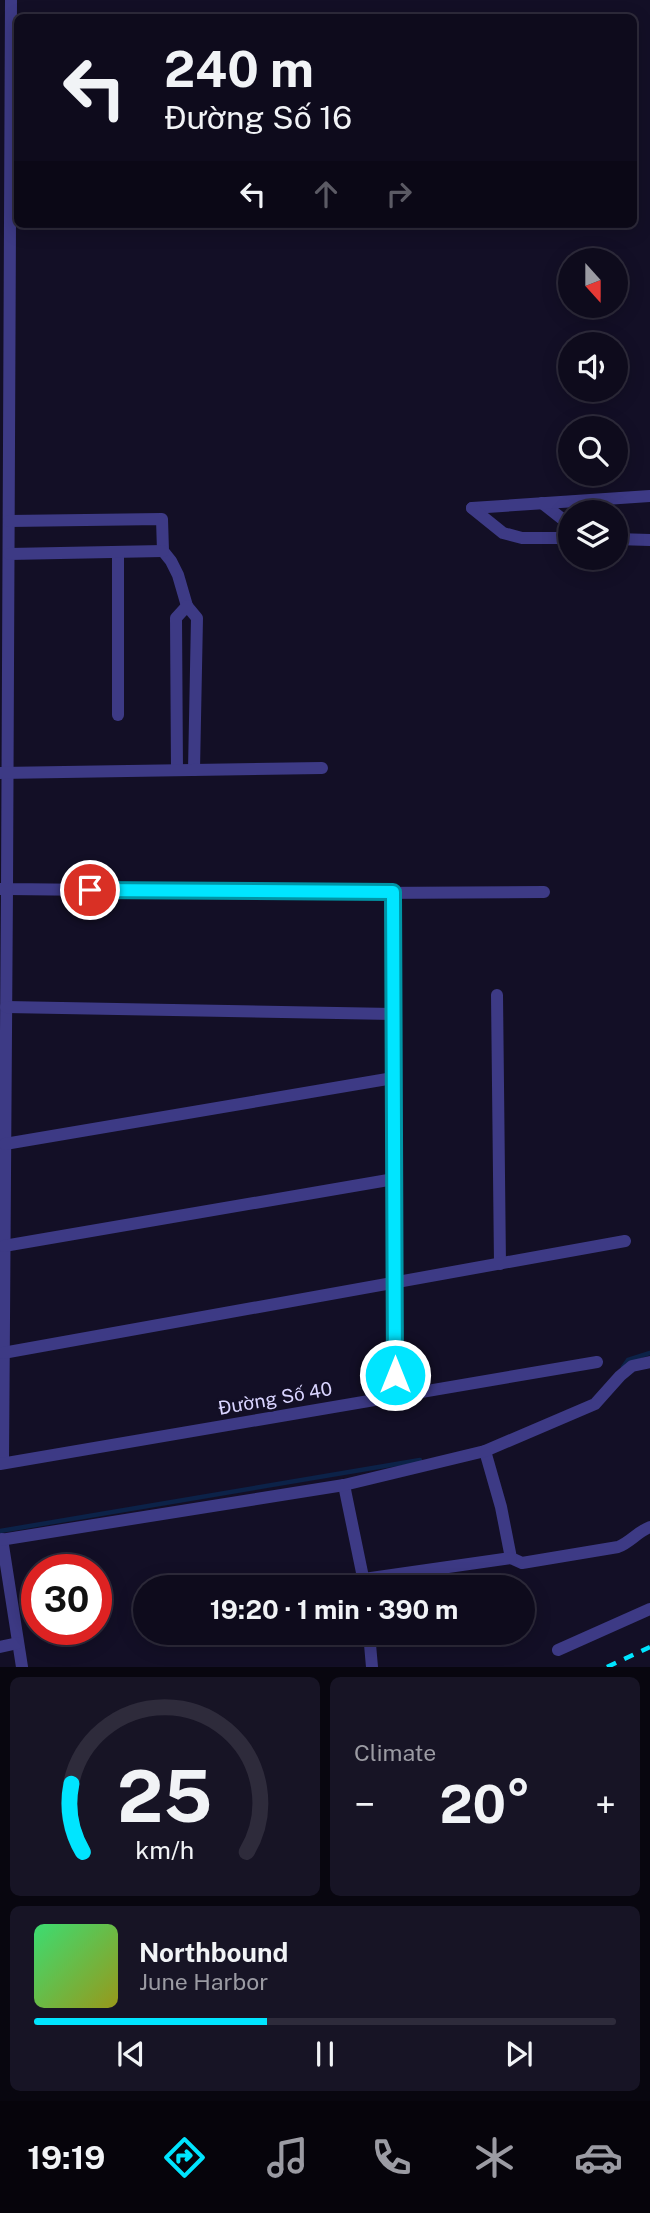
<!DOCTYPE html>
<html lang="en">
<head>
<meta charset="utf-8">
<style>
	body { margin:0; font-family:"Public Sans",sans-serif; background:#171425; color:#f1f3f6; height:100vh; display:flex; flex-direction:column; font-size:26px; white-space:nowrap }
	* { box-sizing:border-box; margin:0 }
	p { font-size:23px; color:#9b9ba3 }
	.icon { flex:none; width:38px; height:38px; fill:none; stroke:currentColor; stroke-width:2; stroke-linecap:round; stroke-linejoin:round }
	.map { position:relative; height:1667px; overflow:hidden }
	.panel { display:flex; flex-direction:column; gap:10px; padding:10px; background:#08060f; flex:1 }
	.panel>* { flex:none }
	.guide { position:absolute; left:14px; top:14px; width:623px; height:214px; border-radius:10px; box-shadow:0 4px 18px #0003,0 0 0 2px #2e2b3b; background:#0e0b1c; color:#f1f3f6; overflow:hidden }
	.needle { width:46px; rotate:159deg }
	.controls { position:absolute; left:558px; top:248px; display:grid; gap:14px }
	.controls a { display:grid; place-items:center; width:70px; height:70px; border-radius:50%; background:#0e0b1c; box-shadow:0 4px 18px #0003,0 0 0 2px #2e2b3b; font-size:35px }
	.speed { position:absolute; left:21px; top:1554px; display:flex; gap:14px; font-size:35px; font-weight:700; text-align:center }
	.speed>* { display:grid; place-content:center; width:91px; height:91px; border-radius:50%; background:#0e0b1c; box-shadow:0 4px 18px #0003,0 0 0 2px #2e2b3b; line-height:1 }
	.speed .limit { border:10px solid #d22; background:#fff; color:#111 }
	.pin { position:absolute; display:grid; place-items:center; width:60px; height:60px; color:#fff; margin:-30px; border:4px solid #fff; border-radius:50%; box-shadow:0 2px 7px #0007 }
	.me { position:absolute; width:77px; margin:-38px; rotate:0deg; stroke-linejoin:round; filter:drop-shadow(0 0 5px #0008) }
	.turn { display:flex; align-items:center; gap:24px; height:147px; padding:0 35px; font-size:32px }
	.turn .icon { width:91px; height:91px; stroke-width:2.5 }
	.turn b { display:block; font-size:49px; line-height:60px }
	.lanes { display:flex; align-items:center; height:66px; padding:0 35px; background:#0003; justify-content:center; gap:35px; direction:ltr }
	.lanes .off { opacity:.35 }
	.big { font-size:52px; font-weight:700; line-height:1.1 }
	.panel .widget { flex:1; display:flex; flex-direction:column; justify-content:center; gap:10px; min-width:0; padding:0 24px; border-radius:10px; background:#171425 }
	.panel .dial { align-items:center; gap:0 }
	.dial svg { height:182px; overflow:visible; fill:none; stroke:#2e2b3b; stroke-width:7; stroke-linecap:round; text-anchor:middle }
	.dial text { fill:#f1f3f6; stroke:none }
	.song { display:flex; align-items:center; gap:21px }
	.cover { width:84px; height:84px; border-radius:10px; background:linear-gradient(135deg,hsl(140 70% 55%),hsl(60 70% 35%)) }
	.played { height:7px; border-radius:4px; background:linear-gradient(90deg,#00e5ff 40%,#2e2b3b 40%) }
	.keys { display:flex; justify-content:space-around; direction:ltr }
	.heat { display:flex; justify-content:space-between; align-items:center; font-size:38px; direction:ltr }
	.panel .tiles { flex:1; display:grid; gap:10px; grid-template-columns:1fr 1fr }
	.widget:last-child { grid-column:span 2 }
	.trip { position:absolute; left:133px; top:1575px; width:402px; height:70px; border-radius:35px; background:#0e0b1c; box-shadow:0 4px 18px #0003,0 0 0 2px #2e2b3b; font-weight:700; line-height:70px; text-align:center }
	.menu { display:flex; height:112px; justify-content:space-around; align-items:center; background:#06040b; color:#9b9ba3 }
	.menu .icon { width:49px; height:49px }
	.menu .selected { color:#00e5ff }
	.menu b { font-size:32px; color:#f1f3f6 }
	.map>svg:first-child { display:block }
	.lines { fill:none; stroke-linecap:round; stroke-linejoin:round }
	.stream { stroke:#0c2248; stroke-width:4.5 }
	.street { stroke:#3d3a85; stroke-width:12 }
	.rail { stroke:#00e5ff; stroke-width:4.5; stroke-dasharray:10 9; stroke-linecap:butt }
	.route-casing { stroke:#0095a6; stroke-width:18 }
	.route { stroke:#00e5ff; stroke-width:12 }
	.labels { text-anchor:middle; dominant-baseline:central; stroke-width:5; stroke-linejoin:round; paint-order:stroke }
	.street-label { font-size:19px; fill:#d9d4ff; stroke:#130f26 }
</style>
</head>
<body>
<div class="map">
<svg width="650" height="1667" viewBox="0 0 650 1667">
	<rect width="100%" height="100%" fill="#130f26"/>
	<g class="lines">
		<!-- stream -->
		<g class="stream">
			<path d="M623,1367L628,1360L650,1353"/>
			<path d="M0,1531L420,1460"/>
		</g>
		<!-- street -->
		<g class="street">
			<path d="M11,0L7,889L369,893L544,892"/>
			<path d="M542,503L570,525"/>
			<path d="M472,508L650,496"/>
			<path d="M472,508L503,533L522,538H570"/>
			<path d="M9,521L162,519L163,551L171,561L178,575L187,606"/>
			<path d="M616,539L650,540"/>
			<path d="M118,552V715"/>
			<path d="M9,554L163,551"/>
			<path d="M177,770L176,618L187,606L197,618L194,770"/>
			<path d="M0,773L322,768"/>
			<path d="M0,889H7L3,1463"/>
			<path d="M393,892L395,1397"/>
			<path d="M497,995L500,1264"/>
			<path d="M6,1007L393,1014"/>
			<path d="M5,1144L393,1078"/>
			<path d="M4,1246L394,1179"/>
			<path d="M3,1353L625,1241"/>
			<path d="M485,1451L501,1507L511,1558L522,1563L618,1547C631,1542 637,1532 650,1527"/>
			<path d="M0,1464L597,1362"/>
			<path d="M344,1485L365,1587"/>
			<path d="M2,1539L22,1667"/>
			<path d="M0,1540L344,1485L485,1451L595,1404L620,1376L632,1366L650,1362"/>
			<path d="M364,1579L511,1558"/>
			<path d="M369,1633L372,1667"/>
			<path d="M0,1647L18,1643"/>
			<path d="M558,1650L650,1609"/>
		</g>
		<!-- rail -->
		<path class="rail" d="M607,1667L650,1647"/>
	</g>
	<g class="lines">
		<defs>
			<path id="route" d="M90,890L393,892L395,1375"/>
		</defs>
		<!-- route casing -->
		<use href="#route" class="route-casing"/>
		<!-- route -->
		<use href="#route" class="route"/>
	</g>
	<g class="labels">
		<!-- street labels -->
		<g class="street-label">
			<text transform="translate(275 1398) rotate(-10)">Đường Số 40</text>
		</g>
	</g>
</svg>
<div class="controls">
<a><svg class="needle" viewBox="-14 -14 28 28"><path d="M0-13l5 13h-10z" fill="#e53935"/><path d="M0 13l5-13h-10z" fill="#9b9ba3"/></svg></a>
<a><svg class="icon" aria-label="sound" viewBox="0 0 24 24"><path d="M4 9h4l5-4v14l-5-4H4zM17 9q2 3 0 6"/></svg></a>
<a><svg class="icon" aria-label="search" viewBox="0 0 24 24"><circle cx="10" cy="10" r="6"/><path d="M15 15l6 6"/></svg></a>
<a><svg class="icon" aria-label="layers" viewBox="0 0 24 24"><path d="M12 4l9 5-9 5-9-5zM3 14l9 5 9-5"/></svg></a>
</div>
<div class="speed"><div class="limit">30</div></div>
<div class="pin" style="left:90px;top:890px;background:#d93025"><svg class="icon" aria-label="arrive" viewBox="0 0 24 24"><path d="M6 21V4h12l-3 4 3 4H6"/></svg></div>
<svg class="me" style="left:395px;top:1375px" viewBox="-20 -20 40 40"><circle r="17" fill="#00e5ff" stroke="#fff" stroke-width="3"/><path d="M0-11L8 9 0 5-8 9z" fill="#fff"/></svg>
<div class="trip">19:20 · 1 min · 390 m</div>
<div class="guide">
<div class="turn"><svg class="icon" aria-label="left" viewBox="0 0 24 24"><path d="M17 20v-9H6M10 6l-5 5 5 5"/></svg><div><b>240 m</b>Đường Số 16</div></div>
<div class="lanes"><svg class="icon" aria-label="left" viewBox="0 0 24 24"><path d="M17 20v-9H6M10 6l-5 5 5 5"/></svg><svg class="icon off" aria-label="ahead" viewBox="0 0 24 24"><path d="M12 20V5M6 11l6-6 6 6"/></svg><svg class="icon off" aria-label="right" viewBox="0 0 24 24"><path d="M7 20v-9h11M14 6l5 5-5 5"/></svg></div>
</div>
</div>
<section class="panel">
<div class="tiles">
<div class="widget dial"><svg viewBox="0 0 100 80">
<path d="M14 69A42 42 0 1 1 86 69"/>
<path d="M14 69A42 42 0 0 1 9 39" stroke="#00e5ff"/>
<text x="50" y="56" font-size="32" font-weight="700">25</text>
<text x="50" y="72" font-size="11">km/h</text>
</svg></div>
<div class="widget"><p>Climate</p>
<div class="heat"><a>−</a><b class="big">20°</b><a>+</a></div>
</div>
<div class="widget">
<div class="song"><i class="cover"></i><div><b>Northbound</b><p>June Harbor</p></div></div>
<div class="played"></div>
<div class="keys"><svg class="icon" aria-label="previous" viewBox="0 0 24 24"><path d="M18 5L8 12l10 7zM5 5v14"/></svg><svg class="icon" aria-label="pause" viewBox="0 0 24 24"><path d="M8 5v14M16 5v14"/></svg><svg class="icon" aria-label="next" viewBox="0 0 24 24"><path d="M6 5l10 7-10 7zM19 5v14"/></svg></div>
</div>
</div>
</section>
<nav class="menu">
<b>19:19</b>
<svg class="icon selected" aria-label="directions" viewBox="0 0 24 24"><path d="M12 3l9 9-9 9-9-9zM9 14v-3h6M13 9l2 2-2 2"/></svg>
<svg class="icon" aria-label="music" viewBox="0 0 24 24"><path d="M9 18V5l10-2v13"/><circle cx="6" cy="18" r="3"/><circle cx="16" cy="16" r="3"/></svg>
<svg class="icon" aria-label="phone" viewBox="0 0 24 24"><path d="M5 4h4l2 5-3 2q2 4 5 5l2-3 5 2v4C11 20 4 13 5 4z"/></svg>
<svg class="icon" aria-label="climate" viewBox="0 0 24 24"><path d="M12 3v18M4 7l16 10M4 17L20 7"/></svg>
<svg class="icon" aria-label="car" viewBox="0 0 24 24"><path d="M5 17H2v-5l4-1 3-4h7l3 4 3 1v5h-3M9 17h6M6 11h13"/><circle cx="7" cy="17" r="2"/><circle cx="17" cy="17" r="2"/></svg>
</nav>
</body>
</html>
